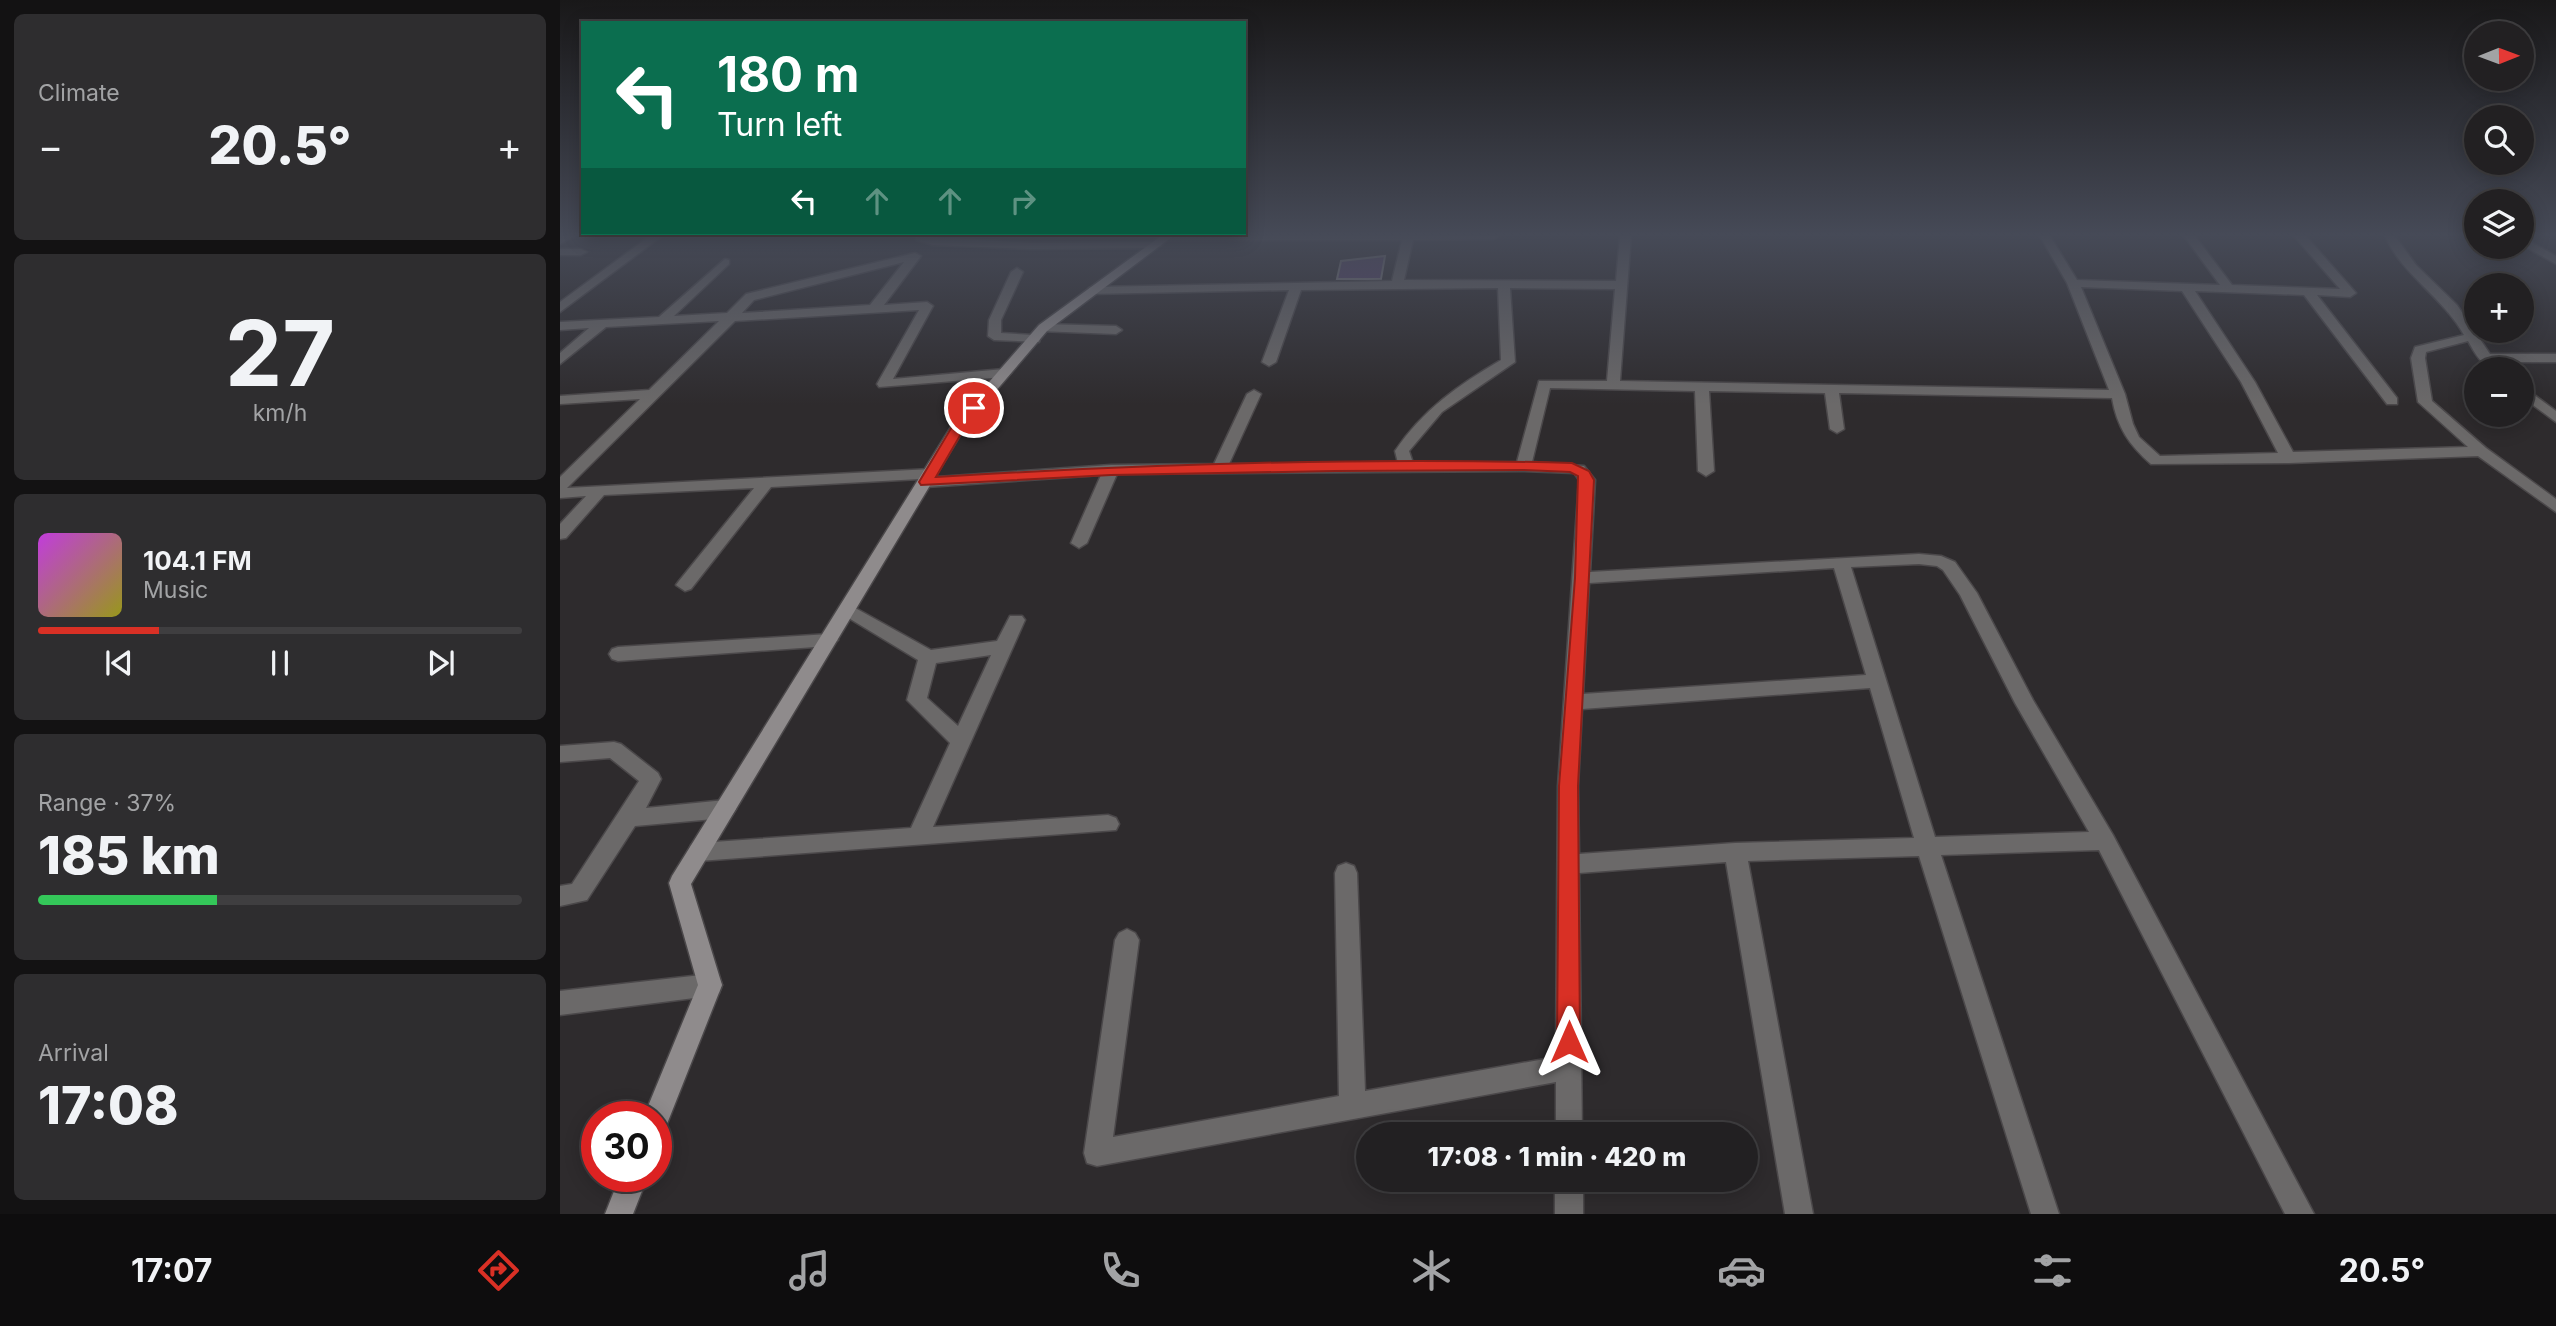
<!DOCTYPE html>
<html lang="en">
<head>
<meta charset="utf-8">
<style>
	body { margin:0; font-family:Inter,sans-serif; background:#2e2d2f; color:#f1f3f6; height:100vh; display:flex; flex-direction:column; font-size:26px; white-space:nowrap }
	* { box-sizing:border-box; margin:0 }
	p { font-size:23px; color:#a2a3a5 }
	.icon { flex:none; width:38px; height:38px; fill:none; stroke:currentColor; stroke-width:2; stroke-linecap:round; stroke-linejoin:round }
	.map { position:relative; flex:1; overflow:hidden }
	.sheet { display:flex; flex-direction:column; gap:14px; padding:14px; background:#131213; width:560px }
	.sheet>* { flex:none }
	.banner { position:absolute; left:21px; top:21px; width:665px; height:214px; border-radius:0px; box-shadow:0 4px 18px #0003,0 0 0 2px #3f3e40; background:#0b6e4f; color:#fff; overflow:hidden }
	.needle { width:46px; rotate:89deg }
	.fabs { position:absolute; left:1904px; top:21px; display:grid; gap:14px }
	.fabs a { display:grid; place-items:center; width:70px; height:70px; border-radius:50%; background:#222022; box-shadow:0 4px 18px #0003,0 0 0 2px #3f3e40; font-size:35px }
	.speed { position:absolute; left:21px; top:1101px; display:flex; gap:14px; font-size:35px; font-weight:700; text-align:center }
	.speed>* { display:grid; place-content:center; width:91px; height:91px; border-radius:50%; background:#222022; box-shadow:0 4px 18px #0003,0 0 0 2px #3f3e40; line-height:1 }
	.speed .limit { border:10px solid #d22; background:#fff; color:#111 }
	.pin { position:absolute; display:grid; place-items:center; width:60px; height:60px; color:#fff; margin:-30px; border:4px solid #fff; border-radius:50%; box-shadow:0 2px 7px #0007 }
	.me { position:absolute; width:77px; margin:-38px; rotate:0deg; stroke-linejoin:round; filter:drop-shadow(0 0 5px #0008) }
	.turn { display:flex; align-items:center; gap:24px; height:147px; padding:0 21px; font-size:32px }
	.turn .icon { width:91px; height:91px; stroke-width:2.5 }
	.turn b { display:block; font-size:49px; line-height:60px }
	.lanes { display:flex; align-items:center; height:66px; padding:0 21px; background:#0003; justify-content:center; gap:35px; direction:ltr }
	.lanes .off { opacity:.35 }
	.big { font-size:52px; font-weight:800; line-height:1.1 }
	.sheet .card { flex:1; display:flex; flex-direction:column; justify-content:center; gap:10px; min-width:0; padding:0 24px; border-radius:10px; background:#2e2d2f }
	.sheet .dial { align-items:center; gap:0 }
	.dial b { font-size:91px; line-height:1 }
	.song { display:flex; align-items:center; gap:21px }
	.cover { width:84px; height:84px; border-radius:10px; background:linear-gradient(135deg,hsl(290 70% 55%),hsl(60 70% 35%)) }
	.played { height:7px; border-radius:4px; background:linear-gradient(90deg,#d93025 25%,#3f3e40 25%) }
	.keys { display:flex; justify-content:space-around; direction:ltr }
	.heat { display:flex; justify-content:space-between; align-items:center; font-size:38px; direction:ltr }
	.charge { height:10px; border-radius:5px; background:linear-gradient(90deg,#34c759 37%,#3f3e40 0) }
	.trip { position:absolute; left:796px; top:1122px; width:402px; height:70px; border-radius:35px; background:#222022; box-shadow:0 4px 18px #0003,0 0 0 2px #3f3e40; font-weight:800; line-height:70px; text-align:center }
	.dock { display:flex; height:112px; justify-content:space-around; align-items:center; background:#0e0d0e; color:#a2a3a5 }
	.dock .icon { width:49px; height:49px }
	.dock .active { color:#d93025 }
	.dock b { font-size:32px; color:#f1f3f6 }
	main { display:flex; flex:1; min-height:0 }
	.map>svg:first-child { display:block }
	.building { fill:#584271; stroke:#858488; stroke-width:2 }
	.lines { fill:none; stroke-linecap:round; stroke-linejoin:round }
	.street-casing { stroke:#4b484a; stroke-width:3 }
	.secondary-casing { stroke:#4b484a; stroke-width:3 }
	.street { fill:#6b6969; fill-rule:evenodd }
	.secondary { fill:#8f8b8c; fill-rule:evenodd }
	.route { fill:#d93025; stroke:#8d1f18; stroke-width:2 }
</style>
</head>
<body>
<main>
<section class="sheet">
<div class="card"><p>Climate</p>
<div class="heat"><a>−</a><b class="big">20.5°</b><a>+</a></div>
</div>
<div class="card dial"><b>27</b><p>km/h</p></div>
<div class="card">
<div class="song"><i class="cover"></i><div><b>104.1 FM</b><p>Music</p></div></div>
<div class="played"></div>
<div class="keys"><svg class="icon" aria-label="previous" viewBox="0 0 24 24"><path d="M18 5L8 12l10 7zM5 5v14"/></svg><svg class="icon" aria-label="pause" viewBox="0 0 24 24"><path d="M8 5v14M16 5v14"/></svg><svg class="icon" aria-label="next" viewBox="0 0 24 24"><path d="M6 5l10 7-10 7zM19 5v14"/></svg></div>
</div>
<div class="card"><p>Range · 37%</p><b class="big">185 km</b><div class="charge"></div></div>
<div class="card"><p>Arrival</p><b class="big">17:08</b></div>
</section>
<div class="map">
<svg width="1996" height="1214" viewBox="0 0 1996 1214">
	<rect width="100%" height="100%" fill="#2e2b2d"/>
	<!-- building -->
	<path class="building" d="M825,256L821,279H777L781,261Z"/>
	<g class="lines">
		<defs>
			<g id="street">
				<path d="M0,236H14L0,244Z"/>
				<path d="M90,236H102L0,312V302Z"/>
				<path d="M356,236L471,243L596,242L602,245L596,248L471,249L373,245L356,240Z"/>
				<path d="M601,236H939L934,239L853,240L844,280L1056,281L1060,236H1071L1060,381L1549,390L1507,283L1480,236H1490L1517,280L1660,285L1624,236H1635L1672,285L1780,289L1734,236H1746L1796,293L1790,297L1757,295L1837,398V404H1827L1744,295L1635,291L1695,382L1733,452L1908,447L1858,402L1851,358L1855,347L1904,335C1883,297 1842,275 1825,236H1835L1856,265L1897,305L1930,354H1996V362H1937L1944,369C1922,369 1918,358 1908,341L1866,352L1865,358L1872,401L1926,448L1996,499V512L1918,456L1729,463L1591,464C1569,445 1557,427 1552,398L1279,393L1284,429L1277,433L1270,429L1265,393L1149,391L1154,471L1146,476L1138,471L1135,391L990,388L972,462L1024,466L1035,480L1030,572L1359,554L1381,556L1395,562L1417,593L1473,700L1553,835L1754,1214H1725L1539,850L1381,855L1499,1214H1471L1359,856L1188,861L1253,1214H1225L1166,862L1019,873L1022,1134H996V1082L537,1166L527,1163L524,1153L555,940L559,933L567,929L575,933L579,940L553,1137L779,1096L775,873L778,866L786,863L794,866L797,873L805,1091L996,1057L998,786L1019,480L1014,473L963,471L557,474L527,543L519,548L511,543L541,475L366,487L361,485L360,479L211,487L131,589L125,591L116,585L119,581L194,488L44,495L6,538L0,539V524L26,496L0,498V477L80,399L0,404V396L89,390L159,321L46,327L0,364V353L29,328L0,330V322L99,317L165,259L169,260V264L114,316L167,313L186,294L355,253L361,256L324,305L367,302L373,306L333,379L444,369L451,373L444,377L319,387L317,384L359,310L175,321L7,488L371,469L376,471L377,477L551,465L654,464L687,394L694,390L701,394L669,464L838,463L835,451C863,410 898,385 941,360L938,288L741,290L716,362L709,366L702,362L729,290L529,294V288L533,287L832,281L842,240H606ZM344,262L310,305L182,313L194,300ZM1521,287L1622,291L1681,382L1718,453L1600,456L1579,437L1573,424L1565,394ZM950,288L1055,289L1047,381H979L957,462L853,463L849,451L882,412L955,362ZM1359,564L1377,566L1383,570L1400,595L1455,703L1529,832L1375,837L1291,567ZM1274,568L1306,675L1023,694L1029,583ZM1310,688L1354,838L1175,843L1019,854L1018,786L1022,709Z"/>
				<path d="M1962,237L1996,256V264L1962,245Z"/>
				<path d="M0,249H21L27,252L21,255H0Z"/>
				<path d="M457,268L463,272L441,320V333L474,335L480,339L479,342L434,340L428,336L429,320L451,272Z"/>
				<path d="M483,324L556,326L562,330L556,334L479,331L477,328Z"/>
				<path d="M1962,386L1996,411V422L1962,397Z"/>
				<path d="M288,604L371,650L437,641L450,616H462L465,620L373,827L548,815L556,818L559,824L556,830L139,861L131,859L128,852L131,845L139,843L351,828L390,743L347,700L358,660L282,614L279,610L282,606ZM431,655L398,726L367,698L376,663Z"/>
				<path d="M269,634L278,640L269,646L58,661L52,659L49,654L52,649L58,647Z"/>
				<path d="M54,742L61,744L98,773L101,779L86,808L165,800L172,803L176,809L172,815L165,818L75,826L27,900L0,906V886L12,884L79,781L50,758L0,762V746Z"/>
				<path d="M150,974L159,977L162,985L159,993L150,996L0,1015V991Z"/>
				<rect x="995" y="1180" width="28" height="34"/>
			</g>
			<g id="secondary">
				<path d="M601,236H613L487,331L405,427L131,884L162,985L105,1129L96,1133V1116H84L138,985L109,883L112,876L394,422L479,325Z"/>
				<path d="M60,1176H88L73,1214H45Z"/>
			</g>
		</defs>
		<!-- street casing -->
		<use href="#street" class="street-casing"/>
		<!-- secondary casing -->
		<use href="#secondary" class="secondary-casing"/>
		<!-- street -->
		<use href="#street" class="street"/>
		<!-- secondary -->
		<use href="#secondary" class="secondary"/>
	</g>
	<!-- sky -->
	<linearGradient id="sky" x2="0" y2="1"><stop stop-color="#191819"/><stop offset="0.58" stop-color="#464a57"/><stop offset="1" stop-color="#464a57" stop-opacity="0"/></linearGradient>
	<rect width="1996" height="405" fill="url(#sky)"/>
	<!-- route -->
	<path class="route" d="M410,405L421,408L405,427L376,477C588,464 800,457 1012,463L1029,471L1034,480L1018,786L1020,1042L1017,1049L1009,1053L1001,1049L997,1042L999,786L1015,578L1018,476L1010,472L964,470L775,471L551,475L361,485L359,482L393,425Z"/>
</svg>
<div class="fabs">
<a><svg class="needle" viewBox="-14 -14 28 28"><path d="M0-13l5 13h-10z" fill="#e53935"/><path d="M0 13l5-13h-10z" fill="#a2a3a5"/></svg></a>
<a><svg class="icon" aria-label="search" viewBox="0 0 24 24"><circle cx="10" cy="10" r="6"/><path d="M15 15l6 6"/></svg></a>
<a><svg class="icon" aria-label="layers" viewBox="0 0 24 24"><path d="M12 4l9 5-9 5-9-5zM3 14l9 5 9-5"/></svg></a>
<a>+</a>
<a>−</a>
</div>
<div class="speed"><div class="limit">30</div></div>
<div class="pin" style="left:414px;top:408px;background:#d93025"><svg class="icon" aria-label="arrive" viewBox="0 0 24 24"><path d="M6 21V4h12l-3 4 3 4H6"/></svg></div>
<svg class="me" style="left:1009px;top:1042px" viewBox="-20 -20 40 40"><path d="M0-17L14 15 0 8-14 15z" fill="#d93025" stroke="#fff" stroke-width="4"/></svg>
<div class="trip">17:08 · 1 min · 420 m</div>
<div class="banner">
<div class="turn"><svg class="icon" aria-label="left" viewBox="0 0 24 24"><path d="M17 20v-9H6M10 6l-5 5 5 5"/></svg><div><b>180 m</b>Turn left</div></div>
<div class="lanes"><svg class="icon" aria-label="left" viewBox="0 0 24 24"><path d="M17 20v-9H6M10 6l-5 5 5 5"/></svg><svg class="icon off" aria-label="ahead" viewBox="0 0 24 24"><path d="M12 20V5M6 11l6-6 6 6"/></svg><svg class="icon off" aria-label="ahead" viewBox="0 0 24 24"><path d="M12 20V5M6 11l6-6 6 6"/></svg><svg class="icon off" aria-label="right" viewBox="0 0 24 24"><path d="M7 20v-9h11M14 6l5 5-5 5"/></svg></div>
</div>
</div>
</main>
<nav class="dock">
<b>17:07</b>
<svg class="icon active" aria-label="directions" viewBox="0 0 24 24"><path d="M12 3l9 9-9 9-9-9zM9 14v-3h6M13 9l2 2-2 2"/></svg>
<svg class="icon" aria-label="music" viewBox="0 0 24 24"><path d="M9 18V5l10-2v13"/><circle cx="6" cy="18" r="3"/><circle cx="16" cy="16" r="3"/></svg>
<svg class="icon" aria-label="phone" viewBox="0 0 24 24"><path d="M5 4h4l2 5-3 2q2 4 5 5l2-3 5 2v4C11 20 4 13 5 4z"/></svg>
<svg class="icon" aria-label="climate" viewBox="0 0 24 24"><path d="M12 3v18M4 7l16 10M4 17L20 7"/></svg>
<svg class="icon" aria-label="car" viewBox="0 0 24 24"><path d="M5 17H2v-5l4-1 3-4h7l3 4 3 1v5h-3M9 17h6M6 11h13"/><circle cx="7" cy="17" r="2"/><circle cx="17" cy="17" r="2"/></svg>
<svg class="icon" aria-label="filters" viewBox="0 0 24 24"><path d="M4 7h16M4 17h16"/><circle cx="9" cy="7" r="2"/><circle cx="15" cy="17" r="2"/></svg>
<b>20.5°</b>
</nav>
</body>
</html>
